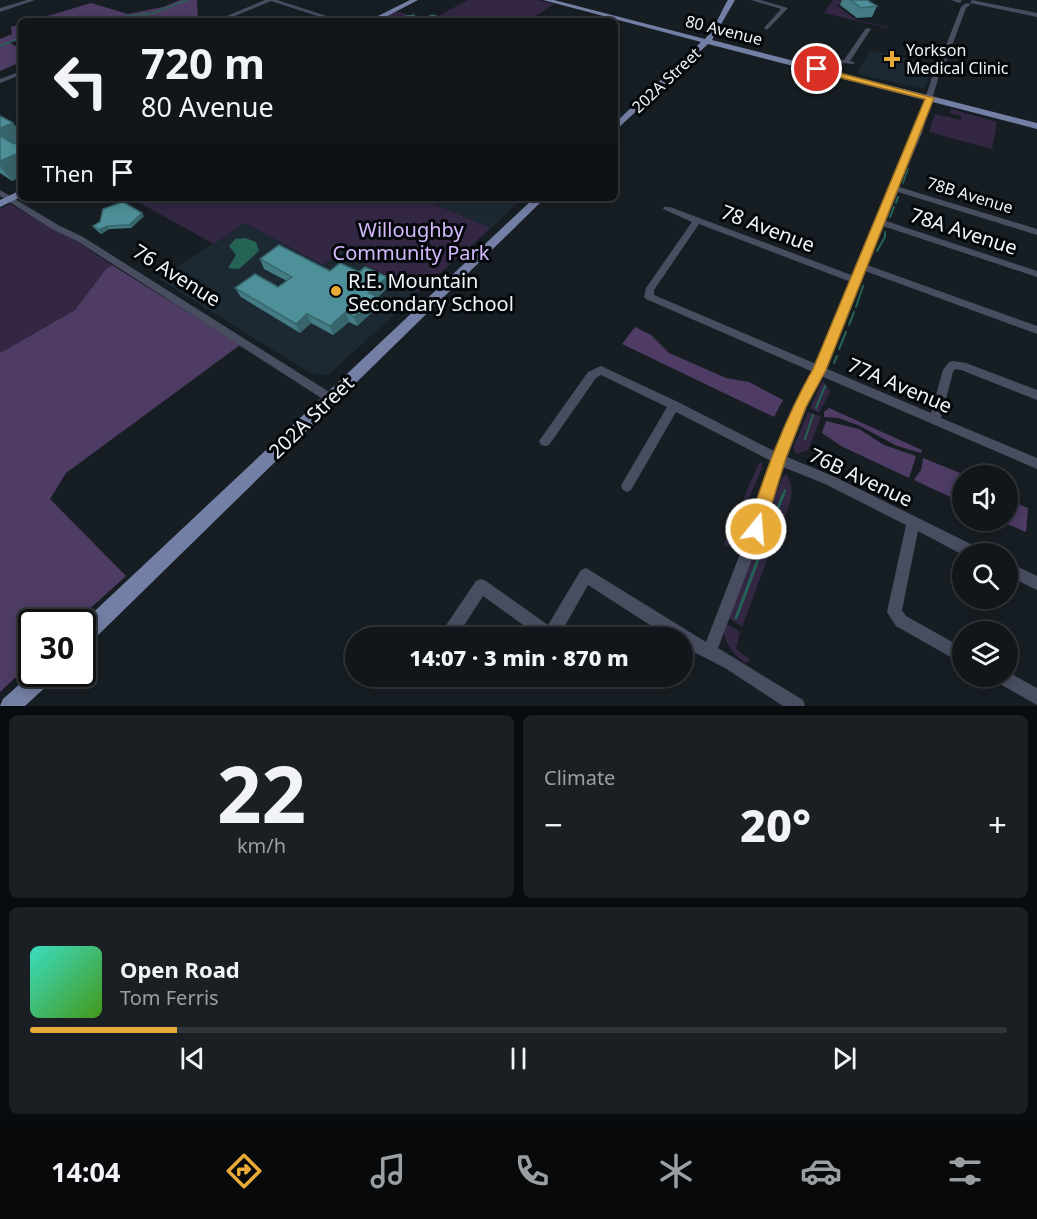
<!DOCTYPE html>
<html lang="en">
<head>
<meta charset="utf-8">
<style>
	body { margin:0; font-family:"Noto Sans",sans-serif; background:#1a1f23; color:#f1f3f6; height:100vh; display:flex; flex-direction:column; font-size:22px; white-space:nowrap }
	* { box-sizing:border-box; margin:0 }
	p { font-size:20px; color:#9c9fa2 }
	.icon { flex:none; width:33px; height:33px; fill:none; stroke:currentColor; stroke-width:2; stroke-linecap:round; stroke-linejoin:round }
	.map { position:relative; height:706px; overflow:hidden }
	.sheet { display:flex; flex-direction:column; gap:9px; padding:9px; background:#090c0e; flex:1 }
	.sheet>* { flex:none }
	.top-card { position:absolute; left:18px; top:18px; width:600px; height:183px; border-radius:9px; box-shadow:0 3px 15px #0003,0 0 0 2px #303539; background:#11161a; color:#f1f3f6; overflow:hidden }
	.buttons { position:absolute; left:952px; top:465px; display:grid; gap:12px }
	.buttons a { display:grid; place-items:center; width:66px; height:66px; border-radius:50%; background:#11161a; box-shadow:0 3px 15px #0003,0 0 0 2px #303539; font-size:30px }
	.speed { position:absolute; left:18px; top:609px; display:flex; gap:12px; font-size:30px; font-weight:700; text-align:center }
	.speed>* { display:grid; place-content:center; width:78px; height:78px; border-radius:50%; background:#11161a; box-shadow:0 3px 15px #0003,0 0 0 2px #303539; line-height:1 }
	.speed .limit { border:3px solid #111; border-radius:9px; background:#fff; color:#111 }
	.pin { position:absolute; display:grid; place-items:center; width:51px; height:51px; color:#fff; margin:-26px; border:3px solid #fff; border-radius:50%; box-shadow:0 2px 6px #0007 }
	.me { position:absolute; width:66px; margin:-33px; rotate:17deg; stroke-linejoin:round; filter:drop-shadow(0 0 4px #0008) }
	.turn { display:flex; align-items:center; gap:21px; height:126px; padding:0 24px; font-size:27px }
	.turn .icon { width:78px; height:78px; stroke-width:2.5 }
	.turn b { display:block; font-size:42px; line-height:51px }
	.then { display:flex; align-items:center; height:57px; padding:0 24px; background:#0003; gap:12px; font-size:22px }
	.big { font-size:45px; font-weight:800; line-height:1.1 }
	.sheet .card { flex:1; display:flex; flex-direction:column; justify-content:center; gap:9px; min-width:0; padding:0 21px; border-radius:9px; background:#1a1f23 }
	.sheet .dial { align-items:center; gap:0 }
	.dial b { font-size:78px; line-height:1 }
	.song { display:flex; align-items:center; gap:18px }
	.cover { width:72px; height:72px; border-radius:9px; background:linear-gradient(135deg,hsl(170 70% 55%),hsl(100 70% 35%)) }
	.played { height:6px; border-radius:3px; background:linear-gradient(90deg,#e9ab38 15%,#303539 15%) }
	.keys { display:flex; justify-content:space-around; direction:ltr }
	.heat { display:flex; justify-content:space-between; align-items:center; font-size:33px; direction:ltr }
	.sheet .tiles { flex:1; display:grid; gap:9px; grid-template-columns:1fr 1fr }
	.card:last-child { grid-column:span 2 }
	.trip { position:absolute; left:345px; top:627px; width:348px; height:60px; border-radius:30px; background:#11161a; box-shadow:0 3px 15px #0003,0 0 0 2px #303539; font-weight:800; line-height:60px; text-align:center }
	.tabs { display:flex; height:96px; justify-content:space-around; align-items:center; background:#07090a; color:#9c9fa2 }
	.tabs .icon { width:42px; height:42px }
	.tabs .on { color:#e9ab38 }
	.tabs b { font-size:27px; color:#f1f3f6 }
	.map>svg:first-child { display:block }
	.built { fill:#1d2932 }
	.green { fill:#332744 }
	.forest { fill:#4e3c64 }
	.water { fill:#256455 }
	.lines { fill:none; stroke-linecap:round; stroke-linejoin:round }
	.stream-far2 { stroke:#256455; stroke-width:1.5 }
	.stream-far1 { stroke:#256455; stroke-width:2 }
	.stream { stroke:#256455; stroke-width:3 }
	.minor { fill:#484e60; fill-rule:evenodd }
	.major { fill:#737fa4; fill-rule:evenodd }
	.wall { fill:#437c84 }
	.shaded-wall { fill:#37656b }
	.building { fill:#4e9099; stroke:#37656b; stroke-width:1.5 }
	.route { fill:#e9ab38; stroke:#976f24; stroke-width:1.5 }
	.poi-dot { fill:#e9ab38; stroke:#05080a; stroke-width:2 }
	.labels { text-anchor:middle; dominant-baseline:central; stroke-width:6; stroke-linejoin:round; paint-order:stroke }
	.far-street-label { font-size:16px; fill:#eff4f7; stroke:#05080a }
	.far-poi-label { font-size:16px; fill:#eff4f7; stroke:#05080a; text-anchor:start }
	.street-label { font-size:20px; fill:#eff4f7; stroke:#05080a }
	.park-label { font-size:20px; fill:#d5b9fd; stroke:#05080a }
	.poi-label { font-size:20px; fill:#eff4f7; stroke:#05080a; text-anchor:start }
</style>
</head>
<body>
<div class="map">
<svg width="1037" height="706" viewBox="0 0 1037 706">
	<rect width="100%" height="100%" fill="#171e23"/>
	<!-- built -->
	<g class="built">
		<path d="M870,50L933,64L924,89L857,74Z"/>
		<path d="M419,198H523L491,228Z"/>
		<path d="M245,223L323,265L343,249L360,257L365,265L419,292L328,375L310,373L159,279Z"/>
	</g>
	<!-- green -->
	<g class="green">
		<path d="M468,0H536L554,4L528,21H376L396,11L429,21Z"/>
		<path d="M833,0H842L843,4L836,5L857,20L888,27L887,28L824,13Z"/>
		<path d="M951,109L997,122L992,149L929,132L935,114L961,120V116L950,113Z"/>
		<path d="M131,198H419L491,228L419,292L365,265L360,257L344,249L323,265L245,223L214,244Z"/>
		<path d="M10,204L76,241L112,265L106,269L75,310L0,353V209Z"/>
		<path d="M823,380L830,392L819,413L810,408Z"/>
		<path d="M808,412L820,416V420L808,450L796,454L793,448Z"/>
		<path d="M762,462V468L728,547L724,544L759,463Z"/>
		<path d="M786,474C800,492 783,519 776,538L762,529L782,478Z"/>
		<path d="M759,535L774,541L742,627L727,616L743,582V578Z"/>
		<path d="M727,624L740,632L736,649L749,659L748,662L745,663C733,654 726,645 723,630Z"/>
	</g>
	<!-- forest -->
	<g class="forest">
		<path d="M180,0H197L198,21H31L91,3L128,14L163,7Z"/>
		<path d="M21,24V39L10,43L21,49V62L0,71V39L12,34L11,27Z"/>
		<path d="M112,265L240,345L66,473L50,499L126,576L75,622H32L31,663L0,692V353L75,310L106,269Z"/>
		<path d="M635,327L651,335L669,353L726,378L749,382L783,400L774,417L622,344Z"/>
		<path d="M829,408L922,450L921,453L897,446L858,425L838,418L824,417V412Z"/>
		<path d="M826,421L859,429L884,445L916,456L909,478L841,446L822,433Z"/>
		<path d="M923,458L965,475L963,476V503L914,480L921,470Z"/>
		<path d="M1008,500L1028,508L1026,532L1000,521L1008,520Z"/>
	</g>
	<!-- water -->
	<path class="water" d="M245,238L256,242L259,251L239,269L228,268L236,255L229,246L235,239Z"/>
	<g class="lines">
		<!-- stream-far2 -->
		<g class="stream-far2">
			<path d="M146,14L152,21"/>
			<path d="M87,21L153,13L188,0"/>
			<path d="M0,46L21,38"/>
			<path d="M903,183L908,169"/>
		</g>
		<!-- stream-far1 -->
		<g class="stream-far1">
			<path d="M896,203L898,197"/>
			<path d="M890,217L894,207"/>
			<path d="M877,251L885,237V232"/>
			<path d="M856,307L863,286"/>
			<path d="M849,325L854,312"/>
			<path d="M839,349L846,332"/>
			<path d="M834,363L837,356"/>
			<path d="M816,408L825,386"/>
			<path d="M805,439L813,415"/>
			<path d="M783,496L785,490"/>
		</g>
		<!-- stream -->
		<g class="stream">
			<path d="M771,527L783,495"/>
			<path d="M736,618L765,541"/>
		</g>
		<!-- minor -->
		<g class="minor">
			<path d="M27,0H35L0,12V8Z"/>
			<path d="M265,0H277L342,21H333L271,1L223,21H215Z"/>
			<path d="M751,0H760L788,8L767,30L764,28L781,9Z"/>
			<path d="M951,0H961L962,1L959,3Z"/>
			<path d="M972,0L1037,13V17L970,3Z"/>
			<path d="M966,3L971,4L966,8L944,67L941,69L922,133L899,187L1037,229V235L898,192L886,221L1037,271V277L883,226L867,265L1037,326V334L865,271L825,368L931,413L943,370L949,362L953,361L966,363L1037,390V400L961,370L955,369L953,372L941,418L1037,458V469L821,376L806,409L787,457L833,476L981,549L983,554L963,555L918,531L902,610L906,616L963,648V664L896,626L887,612L906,525L825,484L783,467L752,559L718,648L803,700L805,706H783L725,668L682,646V638H670L588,585L558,638H541L483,596L456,638H440L442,631L476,581L481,579L486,581L548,625L581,570L586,568L706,642L738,559L773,462L676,412L631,490L627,492L623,490L621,486L623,482L667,407L601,375L596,378L549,445L545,446L541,445L539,441L588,372L601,366L678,402L776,452L794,409L813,372L646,299L644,297L646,288L692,222L663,209L664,207H670L854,276L914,133L935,68L938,66L961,7ZM699,224L851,282L816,364L654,295V290Z"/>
			<path d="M866,28L871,29L850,61L854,62V64L831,62L825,72H821L820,71L827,59L844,60Z"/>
			<path d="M21,71V75L0,83V79Z"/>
			<path d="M0,118L21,128V133L0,123Z"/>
			<path d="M0,190L58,225L83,237L334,395L336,398L334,401L330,403L326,401L77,241L52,229L0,196Z"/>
			<path d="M1008,562L1037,576V590L1008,576Z"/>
			<path d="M1008,672L1037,688V705L995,681L993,676H1008Z"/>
			<path d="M501,676H531L529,681C521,685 511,685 503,681Z"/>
		</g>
		<!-- major -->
		<g class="major">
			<path d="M410,0H418L378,21H368Z"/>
			<path d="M543,0H554L705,39L713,29L726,3L728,0H735L712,40L1037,123V129L708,44L615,131V123L701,42Z"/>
			<path d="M21,190V197L0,207V200Z"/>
			<path d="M534,198H545L89,644L82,646V623Z"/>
			<path d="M32,673L55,674L52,681L25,706H0L3,699Z"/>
		</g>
	</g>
	<!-- wall -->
	<g class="wall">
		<path d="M842,0H867L877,6L872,17L857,18L840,5Z"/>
		<path d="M0,116L21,134V177L12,181L0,173Z"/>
		<path d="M491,198H503L499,201Z"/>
		<path d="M144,216L131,228L109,229L101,234L95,229L93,226Z"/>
		<path d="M260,259L330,271L359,272L387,277L389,286L377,298L379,306L357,326L349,322L333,335L311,323L300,333L241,297L235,288L278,287L287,281L264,269Z"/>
	</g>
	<!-- shaded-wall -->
	<g class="shaded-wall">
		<path d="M13,123L21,134V143L6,149L0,142V128Z"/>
		<path d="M21,152V177L12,181L0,166V161Z"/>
		<path d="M142,213L144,216L131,228L129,225Z"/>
		<path d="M107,226L109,229L101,234L99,230Z"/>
		<path d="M387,277L389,286L377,298L379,306L357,326L354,317L369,293Z"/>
		<path d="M346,312L349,322L333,335L330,326Z"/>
		<path d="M307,314L311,323L300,333L296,324Z"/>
	</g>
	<!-- building -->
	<g class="building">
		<path d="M851,0H867L877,6L861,8Z"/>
		<path d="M414,15L415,18H426L432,15L454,21H394L401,19V17Z"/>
		<path d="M465,19L473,20L478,21H461Z"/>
		<path d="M0,116L13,123L0,128Z"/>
		<path d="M0,136L14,144L21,141V152L0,161Z"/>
		<path d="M123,202L142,213L129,225L107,226L99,230L93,226L100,222L103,209Z"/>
		<path d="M279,245L330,271L340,263L359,272L365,267L387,277L369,293L376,296L354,317L346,312L330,326L307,314L296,324L235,288L255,274L278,287L292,277L260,259Z"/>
	</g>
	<!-- route -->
	<path class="route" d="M817,67L934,98L826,370L806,407L786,458L764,529L762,535L756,538L749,535L747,529C765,473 784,420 813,369L925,99L814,71L813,69Z"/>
	<!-- markers -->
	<g class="poi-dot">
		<path d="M889 50h6v6h6v6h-6v6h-6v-6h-6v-6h6z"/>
		<circle cx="336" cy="291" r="6"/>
	</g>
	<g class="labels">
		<!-- far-street labels -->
		<g class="far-street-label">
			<text transform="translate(724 30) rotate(14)">80 Avenue</text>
			<text transform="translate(666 80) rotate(-43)">202A Street</text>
			<text transform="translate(970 195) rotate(17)">78B Avenue</text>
		</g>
		<!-- far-poi labels -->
		<g class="far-poi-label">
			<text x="906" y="50">Yorkson<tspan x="906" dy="18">Medical Clinic</tspan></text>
		</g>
		<!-- street labels -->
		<g class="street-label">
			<text transform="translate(768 228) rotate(21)">78 Avenue</text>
			<text transform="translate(964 231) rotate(18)">78A Avenue</text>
			<text transform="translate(177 275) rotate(32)">76 Avenue</text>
			<text transform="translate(900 385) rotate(23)">77A Avenue</text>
			<text transform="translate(311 417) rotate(-44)">202A Street</text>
			<text transform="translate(861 477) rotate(25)">76B Avenue</text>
		</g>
		<!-- park labels -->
		<g class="park-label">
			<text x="411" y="229">Willoughby<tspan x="411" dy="23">Community Park</tspan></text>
		</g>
		<!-- poi labels -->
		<g class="poi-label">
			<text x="348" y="280">R.E. Mountain<tspan x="348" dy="23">Secondary School</tspan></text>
		</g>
	</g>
</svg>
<div class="buttons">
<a><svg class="icon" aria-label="sound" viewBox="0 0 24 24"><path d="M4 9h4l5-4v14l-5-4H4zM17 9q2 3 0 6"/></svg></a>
<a><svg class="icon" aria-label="search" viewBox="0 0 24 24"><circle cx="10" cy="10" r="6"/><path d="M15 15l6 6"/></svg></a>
<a><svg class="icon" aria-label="layers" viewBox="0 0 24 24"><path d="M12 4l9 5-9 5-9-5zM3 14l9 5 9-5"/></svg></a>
</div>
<div class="speed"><div class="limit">30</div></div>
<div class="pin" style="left:817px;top:69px;background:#d93025"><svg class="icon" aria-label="arrive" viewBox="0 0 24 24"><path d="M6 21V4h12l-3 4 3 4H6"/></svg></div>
<svg class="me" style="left:756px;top:529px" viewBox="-20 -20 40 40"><circle r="17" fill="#e9ab38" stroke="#fff" stroke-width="3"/><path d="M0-11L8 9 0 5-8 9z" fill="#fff"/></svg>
<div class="trip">14:07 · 3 min · 870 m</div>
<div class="top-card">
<div class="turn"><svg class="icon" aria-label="left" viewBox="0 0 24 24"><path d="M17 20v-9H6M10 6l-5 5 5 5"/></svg><div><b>720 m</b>80 Avenue</div></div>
<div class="then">Then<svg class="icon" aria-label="arrive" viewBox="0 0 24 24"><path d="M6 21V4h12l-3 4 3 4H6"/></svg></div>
</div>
</div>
<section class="sheet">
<div class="tiles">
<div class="card dial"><b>22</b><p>km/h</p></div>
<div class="card"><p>Climate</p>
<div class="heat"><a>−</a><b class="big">20°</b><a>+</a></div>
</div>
<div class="card">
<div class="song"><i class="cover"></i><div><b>Open Road</b><p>Tom Ferris</p></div></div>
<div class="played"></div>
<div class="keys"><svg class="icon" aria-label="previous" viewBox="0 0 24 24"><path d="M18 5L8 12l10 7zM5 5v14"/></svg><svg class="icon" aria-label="pause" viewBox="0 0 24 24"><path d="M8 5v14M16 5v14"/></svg><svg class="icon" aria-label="next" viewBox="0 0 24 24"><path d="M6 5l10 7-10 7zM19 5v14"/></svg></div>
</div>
</div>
</section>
<nav class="tabs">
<b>14:04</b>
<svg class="icon on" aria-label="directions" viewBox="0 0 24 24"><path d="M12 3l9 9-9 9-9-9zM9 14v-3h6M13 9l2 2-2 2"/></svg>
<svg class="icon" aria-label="music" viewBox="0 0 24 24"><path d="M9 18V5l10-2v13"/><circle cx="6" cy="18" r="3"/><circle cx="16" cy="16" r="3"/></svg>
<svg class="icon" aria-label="phone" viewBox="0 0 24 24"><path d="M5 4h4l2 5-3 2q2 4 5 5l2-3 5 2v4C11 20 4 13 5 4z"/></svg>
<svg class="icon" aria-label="climate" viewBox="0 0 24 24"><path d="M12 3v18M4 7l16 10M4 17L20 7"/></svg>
<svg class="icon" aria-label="car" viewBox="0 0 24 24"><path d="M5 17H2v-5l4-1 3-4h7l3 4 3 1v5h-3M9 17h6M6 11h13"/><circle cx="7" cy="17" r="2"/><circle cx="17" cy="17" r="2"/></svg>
<svg class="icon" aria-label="filters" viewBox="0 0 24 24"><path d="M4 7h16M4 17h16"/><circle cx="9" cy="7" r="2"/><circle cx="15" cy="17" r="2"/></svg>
</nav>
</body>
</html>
